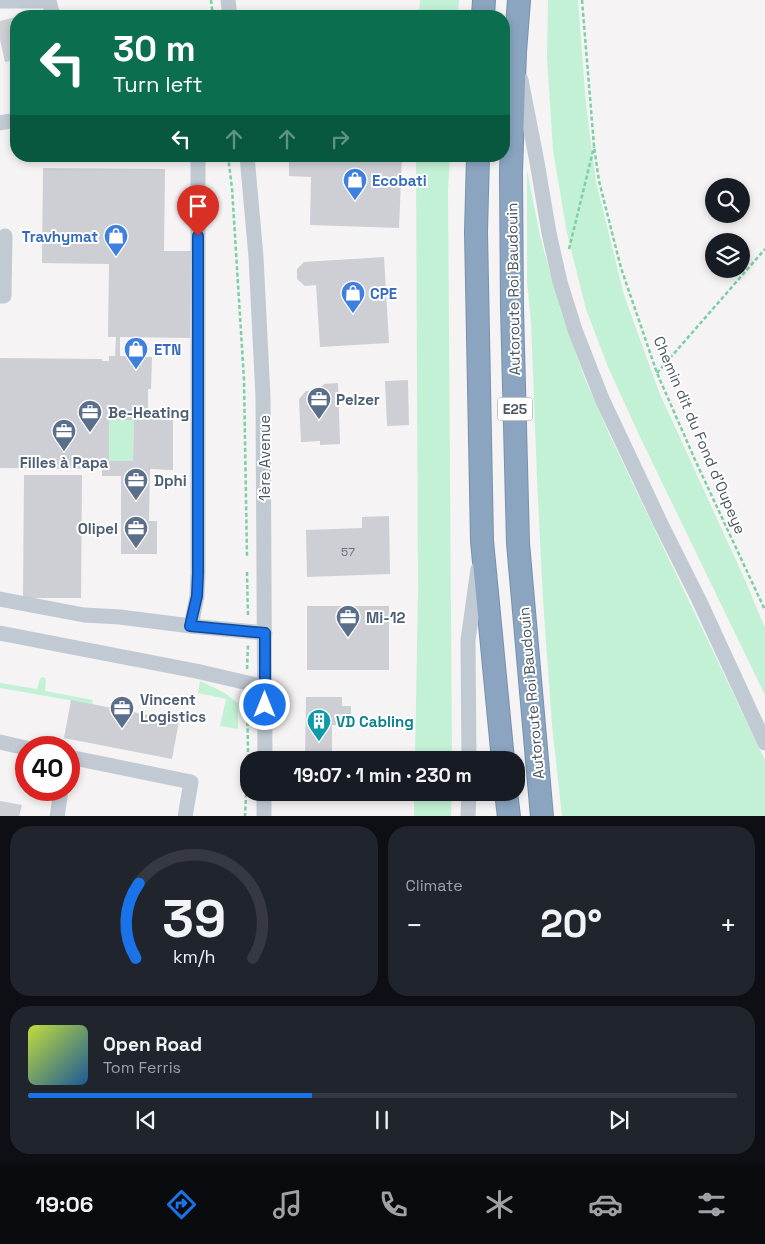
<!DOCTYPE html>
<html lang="en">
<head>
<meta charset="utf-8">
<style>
	body { margin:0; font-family:"Space Grotesk",sans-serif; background:#20242c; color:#f1f3f6; height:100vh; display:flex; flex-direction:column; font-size:19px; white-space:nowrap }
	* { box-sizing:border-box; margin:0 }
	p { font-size:16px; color:#9ea1a6 }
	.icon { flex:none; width:28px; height:28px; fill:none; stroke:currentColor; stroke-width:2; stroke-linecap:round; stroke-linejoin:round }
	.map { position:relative; height:816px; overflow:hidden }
	.sheet { display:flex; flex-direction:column; gap:10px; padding:10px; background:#0d0f14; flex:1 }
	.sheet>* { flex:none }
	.banner { position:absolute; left:10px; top:10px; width:500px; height:152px; border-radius:20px; box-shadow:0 2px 8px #0003; background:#0b6e4f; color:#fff; overflow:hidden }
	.buttons { position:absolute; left:705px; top:178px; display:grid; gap:10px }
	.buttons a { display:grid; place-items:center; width:45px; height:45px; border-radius:50%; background:#171b24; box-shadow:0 2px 8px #0003; font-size:25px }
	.speed { position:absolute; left:15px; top:736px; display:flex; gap:10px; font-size:25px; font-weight:700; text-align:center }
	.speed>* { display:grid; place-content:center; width:65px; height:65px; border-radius:50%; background:#171b24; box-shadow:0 2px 8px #0003; line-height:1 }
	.speed .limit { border:8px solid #d22; background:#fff; color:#111 }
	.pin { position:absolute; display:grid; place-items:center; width:42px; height:42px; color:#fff; margin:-51px -21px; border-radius:50% 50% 50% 0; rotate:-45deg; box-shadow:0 0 5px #0007 }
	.pin .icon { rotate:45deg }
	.me { position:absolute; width:55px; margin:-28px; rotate:0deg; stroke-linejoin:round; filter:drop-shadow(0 0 4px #0008) }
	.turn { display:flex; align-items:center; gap:18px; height:105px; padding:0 20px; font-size:22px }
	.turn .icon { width:65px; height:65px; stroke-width:2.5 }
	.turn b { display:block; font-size:35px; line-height:42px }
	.lanes { display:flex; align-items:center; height:48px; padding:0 20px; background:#0003; justify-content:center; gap:25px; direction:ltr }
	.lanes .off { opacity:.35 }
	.big { font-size:38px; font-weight:600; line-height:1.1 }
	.sheet .tile { flex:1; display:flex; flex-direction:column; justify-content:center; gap:8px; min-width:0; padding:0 18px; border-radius:20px; background:#20242c }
	.sheet .dial { align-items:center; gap:0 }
	.dial svg { height:130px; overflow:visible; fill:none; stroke:#363941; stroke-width:7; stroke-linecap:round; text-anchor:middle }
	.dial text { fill:#f1f3f6; stroke:none }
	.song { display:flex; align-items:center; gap:15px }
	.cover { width:60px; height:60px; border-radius:8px; background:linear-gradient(135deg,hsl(70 70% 55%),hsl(210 70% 35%)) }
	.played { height:5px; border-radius:2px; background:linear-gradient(90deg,#1a73e8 40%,#363941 40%) }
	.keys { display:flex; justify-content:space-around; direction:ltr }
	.heat { display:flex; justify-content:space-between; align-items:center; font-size:28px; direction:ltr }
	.sheet .tiles { flex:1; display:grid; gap:10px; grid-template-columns:1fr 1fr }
	.tile:last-child { grid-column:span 2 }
	.trip { position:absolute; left:240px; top:751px; width:285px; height:50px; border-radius:20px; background:#171b24; box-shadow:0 2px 8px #0003; font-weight:600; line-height:50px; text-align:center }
	.tabs { display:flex; height:80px; justify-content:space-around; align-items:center; background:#090b0e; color:#9ea1a6 }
	.tabs .icon { width:35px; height:35px }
	.tabs .active { color:#1a73e8 }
	.tabs b { font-size:22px; color:#f1f3f6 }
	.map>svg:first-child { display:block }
	.green { fill:#c3f1d5 }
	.building { fill:#cdcfd5; fill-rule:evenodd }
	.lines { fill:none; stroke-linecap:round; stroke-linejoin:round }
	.highway-casing { stroke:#7690ad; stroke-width:24 }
	.path { stroke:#7ad0a6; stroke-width:2.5; stroke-dasharray:4 2.5; stroke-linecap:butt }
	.minor { stroke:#c1cad2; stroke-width:15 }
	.highway { stroke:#8ba5c1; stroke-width:22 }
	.route-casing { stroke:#114b97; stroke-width:12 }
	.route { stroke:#1a73e8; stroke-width:9 }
	.labels { text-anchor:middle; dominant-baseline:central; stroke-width:4; stroke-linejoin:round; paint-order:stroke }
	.number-label { font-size:12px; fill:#6b747e }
	.shield { fill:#fff; stroke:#808990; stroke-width:1 }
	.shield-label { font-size:14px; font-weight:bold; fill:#4a5661 }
	.shop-label { font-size:15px; font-weight:bold; fill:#366cbe; stroke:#fff; text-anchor:start }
	.street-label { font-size:15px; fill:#4a5661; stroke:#fff }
	.service-label { font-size:15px; font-weight:bold; fill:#4e5e75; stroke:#fff; text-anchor:start }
	.culture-label { font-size:15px; font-weight:bold; fill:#0d838f; stroke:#fff; text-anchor:start }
</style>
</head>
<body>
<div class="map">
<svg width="765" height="817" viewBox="0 0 765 817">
	<rect width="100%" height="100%" fill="#f5f3f3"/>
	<!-- green -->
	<g class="green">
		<path d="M420,0H459L458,16H419Z"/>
		<path d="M548,0H578L586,105L596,182L624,295L659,392L745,580L765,628V695L641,439L608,367L586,309L567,233L553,150L547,58Z"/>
		<path d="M416,156H450L448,191L452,760H415L418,592Z"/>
		<path d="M527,170L540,236L560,308L585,379L610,436L764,758L765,761V816H562L552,725L543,600L537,478L531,323L527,281Z"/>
		<path d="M109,420H134L133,461H109Z"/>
		<path d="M42,677L45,678L46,681L45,691L93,700L92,704L0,688V683L37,689L40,679Z"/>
		<path d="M200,681L223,692L238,703V729L220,726L226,699L198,693Z"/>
		<path d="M414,793H452L451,816H414Z"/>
	</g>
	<!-- building -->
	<g class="building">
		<path d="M16,17V60L5,62L0,40V21Z"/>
		<path d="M289,156H402L399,228L310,225L311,177L289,176Z"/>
		<path d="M43,168L165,169L164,251H191L190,338L120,337V356L152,357L151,389H148V413H173V470L150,469L149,521H157V554H121V476H102V469L0,468V358L102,359V361H109V356H115L116,337H108L109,264L42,263ZM109,420H134L133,461H109Z"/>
		<path d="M384,257L389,343L320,347L316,285L305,286L297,279V269L304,262Z"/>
		<path d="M408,380L409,425L387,426L385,381Z"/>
		<path d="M338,383L340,444L320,445V441L301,442L299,399L306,391H318L324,384Z"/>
		<path d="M24,475H82L81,598H23Z"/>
		<path d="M389,516L390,574L307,577L306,530L362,528V517Z"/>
		<rect x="307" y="606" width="82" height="64"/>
		<path d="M306,697H342V706H351V725H332V760H305Z"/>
		<path d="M71,700L179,721L172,759L64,738Z"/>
		<path d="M0,801L22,805L19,817H0Z"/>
	</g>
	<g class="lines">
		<defs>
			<g id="highway">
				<path d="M519,0L515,52L511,172L512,308L518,543L542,817"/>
				<path d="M483,16L484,0"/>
				<path d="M478,156L476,232L482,541L503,760"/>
				<path d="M506,792L509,817"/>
			</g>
		</defs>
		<!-- highway casing -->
		<use href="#highway" class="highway-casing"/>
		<!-- path -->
		<g class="path">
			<path d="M211,0L213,16"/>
			<path d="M582,0L594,146L599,181L621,268L657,373L696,462L765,610"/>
			<path d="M228,156L232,188L244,380L247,557"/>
			<path d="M569,249L594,147"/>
			<path d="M657,373L765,249"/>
			<path d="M247,572L248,617"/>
			<path d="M247,669L248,645"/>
			<path d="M245,817L248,750L247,697"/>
		</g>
		<!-- minor -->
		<g class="minor">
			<path d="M228,0L230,16"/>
			<path d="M0,1H49L53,16"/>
			<path d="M521,80L537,162L549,233L560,282L575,330L602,399L661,524L699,600L765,743"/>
			<path d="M0,123L16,120"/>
			<path d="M247,156L256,257L263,397L265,760"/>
			<path d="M0,296H4L5,236"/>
			<path d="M0,599L84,615L120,617L191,626L265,633"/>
			<path d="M191,626L197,596L198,573V156"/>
			<path d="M0,633L196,671L265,687"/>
			<path d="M0,742L26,748"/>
			<path d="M69,757L191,782L185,817"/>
			<path d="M469,760L468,640L478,569"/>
			<path d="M57,817L61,790"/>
			<path d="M264,817V792"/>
			<path d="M468,817L469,792"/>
		</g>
		<!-- highway -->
		<use href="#highway" class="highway"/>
	</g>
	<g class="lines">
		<defs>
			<path id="route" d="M198,236V573L197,596L190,626L265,633V705"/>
		</defs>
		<!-- route casing -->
		<use href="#route" class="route-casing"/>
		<!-- route -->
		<use href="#route" class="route"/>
	</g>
	<!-- icons -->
	<defs>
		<symbol id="shop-pin" viewBox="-11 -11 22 30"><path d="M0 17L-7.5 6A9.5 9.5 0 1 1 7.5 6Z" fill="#3f7fe0" stroke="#fff"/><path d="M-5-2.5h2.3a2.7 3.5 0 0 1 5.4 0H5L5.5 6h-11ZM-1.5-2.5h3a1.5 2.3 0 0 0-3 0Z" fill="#fff"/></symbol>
		<symbol id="office-pin" viewBox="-11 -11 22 30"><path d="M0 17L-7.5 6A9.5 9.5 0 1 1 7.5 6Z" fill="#5c6f8a" stroke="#fff"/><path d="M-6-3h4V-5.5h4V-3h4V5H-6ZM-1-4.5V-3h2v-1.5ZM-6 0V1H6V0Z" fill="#fff"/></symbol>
		<symbol id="building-pin" viewBox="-11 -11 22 30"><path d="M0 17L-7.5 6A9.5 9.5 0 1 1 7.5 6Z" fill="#0f9aa8" stroke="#fff"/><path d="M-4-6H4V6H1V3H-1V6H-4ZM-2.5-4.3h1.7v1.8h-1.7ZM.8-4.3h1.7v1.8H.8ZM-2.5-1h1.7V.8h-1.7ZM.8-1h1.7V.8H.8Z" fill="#fff"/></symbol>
	</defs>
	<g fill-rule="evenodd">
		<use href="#shop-pin" x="341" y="166" width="28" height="38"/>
		<use href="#shop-pin" x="102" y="222" width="28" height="38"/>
		<use href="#shop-pin" x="339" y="279" width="28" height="38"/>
		<use href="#shop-pin" x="122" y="335" width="28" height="38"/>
		<use href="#office-pin" x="305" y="385" width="28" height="38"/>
		<use href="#office-pin" x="76" y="398" width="28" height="38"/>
		<use href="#office-pin" x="50" y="417" width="28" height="38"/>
		<use href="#office-pin" x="122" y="466" width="28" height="38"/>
		<use href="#office-pin" x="122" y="514" width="28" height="38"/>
		<use href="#office-pin" x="334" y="603" width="28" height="38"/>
		<use href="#office-pin" x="108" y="694" width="28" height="38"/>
		<use href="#building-pin" x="305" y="707" width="28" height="38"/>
	</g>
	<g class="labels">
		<!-- number labels -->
		<g class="number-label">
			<text x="348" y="552">57</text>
		</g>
		<!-- shield labels -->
		<rect class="shield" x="497.5" y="397.5" width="35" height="23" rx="4"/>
		<g class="shield-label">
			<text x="515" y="409">E25</text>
		</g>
		<!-- shop labels -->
		<g class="shop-label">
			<text x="372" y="180">Ecobati</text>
			<text x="98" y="236" text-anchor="end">Travhymat</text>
			<text x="370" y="293">CPE</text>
			<text x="154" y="349">ETN</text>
		</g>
		<!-- street labels -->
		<g class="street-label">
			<text transform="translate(513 289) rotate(-91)">Autoroute Roi Baudouin</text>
			<text transform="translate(700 435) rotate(67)">Chemin dit du Fond d'Oupeye</text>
			<text transform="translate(264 458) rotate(-90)">1ère Avenue</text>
			<text transform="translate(531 693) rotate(-95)">Autoroute Roi Baudouin</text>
		</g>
		<!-- service labels -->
		<g class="service-label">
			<text x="336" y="399">Pelzer</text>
			<text x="108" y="412">Be-Heating</text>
			<text x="64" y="462" text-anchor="middle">Filles à Papa</text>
			<text x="154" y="480">Dphi</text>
			<text x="118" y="528" text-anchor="end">Olipel</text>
			<text x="366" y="617">Mi-12</text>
			<text x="140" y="699">Vincent<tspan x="140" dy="17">Logistics</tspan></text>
		</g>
		<!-- culture labels -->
		<g class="culture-label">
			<text x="336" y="721">VD Cabling</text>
		</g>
	</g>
</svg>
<div class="buttons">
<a><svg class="icon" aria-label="search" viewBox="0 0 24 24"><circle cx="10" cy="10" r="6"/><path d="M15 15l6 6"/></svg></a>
<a><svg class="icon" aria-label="layers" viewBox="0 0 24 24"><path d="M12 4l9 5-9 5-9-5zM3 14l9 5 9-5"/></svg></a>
</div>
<div class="speed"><div class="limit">40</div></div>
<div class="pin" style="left:198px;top:236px;background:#d93025"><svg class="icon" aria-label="arrive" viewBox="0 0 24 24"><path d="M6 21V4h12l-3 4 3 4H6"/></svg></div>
<svg class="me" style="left:265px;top:705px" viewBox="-20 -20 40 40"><circle r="17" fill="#1a73e8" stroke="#fff" stroke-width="3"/><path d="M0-11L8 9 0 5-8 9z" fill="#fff"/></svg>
<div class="trip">19:07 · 1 min · 230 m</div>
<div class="banner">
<div class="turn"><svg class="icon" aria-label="left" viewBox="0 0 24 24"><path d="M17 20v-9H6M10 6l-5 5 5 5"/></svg><div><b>30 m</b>Turn left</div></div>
<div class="lanes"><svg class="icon" aria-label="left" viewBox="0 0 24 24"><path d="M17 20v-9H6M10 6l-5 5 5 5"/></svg><svg class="icon off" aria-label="ahead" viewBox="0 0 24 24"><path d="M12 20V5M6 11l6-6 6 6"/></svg><svg class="icon off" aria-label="ahead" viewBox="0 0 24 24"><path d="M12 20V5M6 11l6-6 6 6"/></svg><svg class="icon off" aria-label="right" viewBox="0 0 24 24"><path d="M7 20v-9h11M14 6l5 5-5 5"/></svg></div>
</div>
</div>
<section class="sheet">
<div class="tiles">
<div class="tile dial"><svg viewBox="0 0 100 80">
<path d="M14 69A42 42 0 1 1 86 69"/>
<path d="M14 69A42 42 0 0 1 16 23" stroke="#1a73e8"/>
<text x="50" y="56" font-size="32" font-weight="700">39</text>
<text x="50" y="72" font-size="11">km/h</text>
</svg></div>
<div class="tile"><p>Climate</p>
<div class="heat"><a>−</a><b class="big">20°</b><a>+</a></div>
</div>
<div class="tile">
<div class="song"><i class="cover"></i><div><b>Open Road</b><p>Tom Ferris</p></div></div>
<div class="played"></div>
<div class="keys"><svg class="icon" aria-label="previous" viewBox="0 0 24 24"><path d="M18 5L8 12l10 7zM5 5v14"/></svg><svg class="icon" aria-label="pause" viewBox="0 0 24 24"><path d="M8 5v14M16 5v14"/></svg><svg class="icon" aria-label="next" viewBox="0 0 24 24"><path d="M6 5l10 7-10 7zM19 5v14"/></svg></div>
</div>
</div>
</section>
<nav class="tabs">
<b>19:06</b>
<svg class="icon active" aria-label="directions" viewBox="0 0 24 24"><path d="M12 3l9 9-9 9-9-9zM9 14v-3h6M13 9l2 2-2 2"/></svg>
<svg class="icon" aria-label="music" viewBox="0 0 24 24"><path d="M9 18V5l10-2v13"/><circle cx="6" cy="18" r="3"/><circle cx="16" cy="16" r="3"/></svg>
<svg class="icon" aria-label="phone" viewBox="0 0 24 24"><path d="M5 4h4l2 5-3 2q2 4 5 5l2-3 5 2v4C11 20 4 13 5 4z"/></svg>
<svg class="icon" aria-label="climate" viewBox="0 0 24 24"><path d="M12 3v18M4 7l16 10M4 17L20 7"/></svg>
<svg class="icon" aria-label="car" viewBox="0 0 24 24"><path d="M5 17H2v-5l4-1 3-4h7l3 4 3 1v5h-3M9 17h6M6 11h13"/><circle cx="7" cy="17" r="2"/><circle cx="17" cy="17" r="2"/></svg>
<svg class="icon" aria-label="filters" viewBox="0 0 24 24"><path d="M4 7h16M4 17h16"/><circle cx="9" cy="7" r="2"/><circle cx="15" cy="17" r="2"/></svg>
</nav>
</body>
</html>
